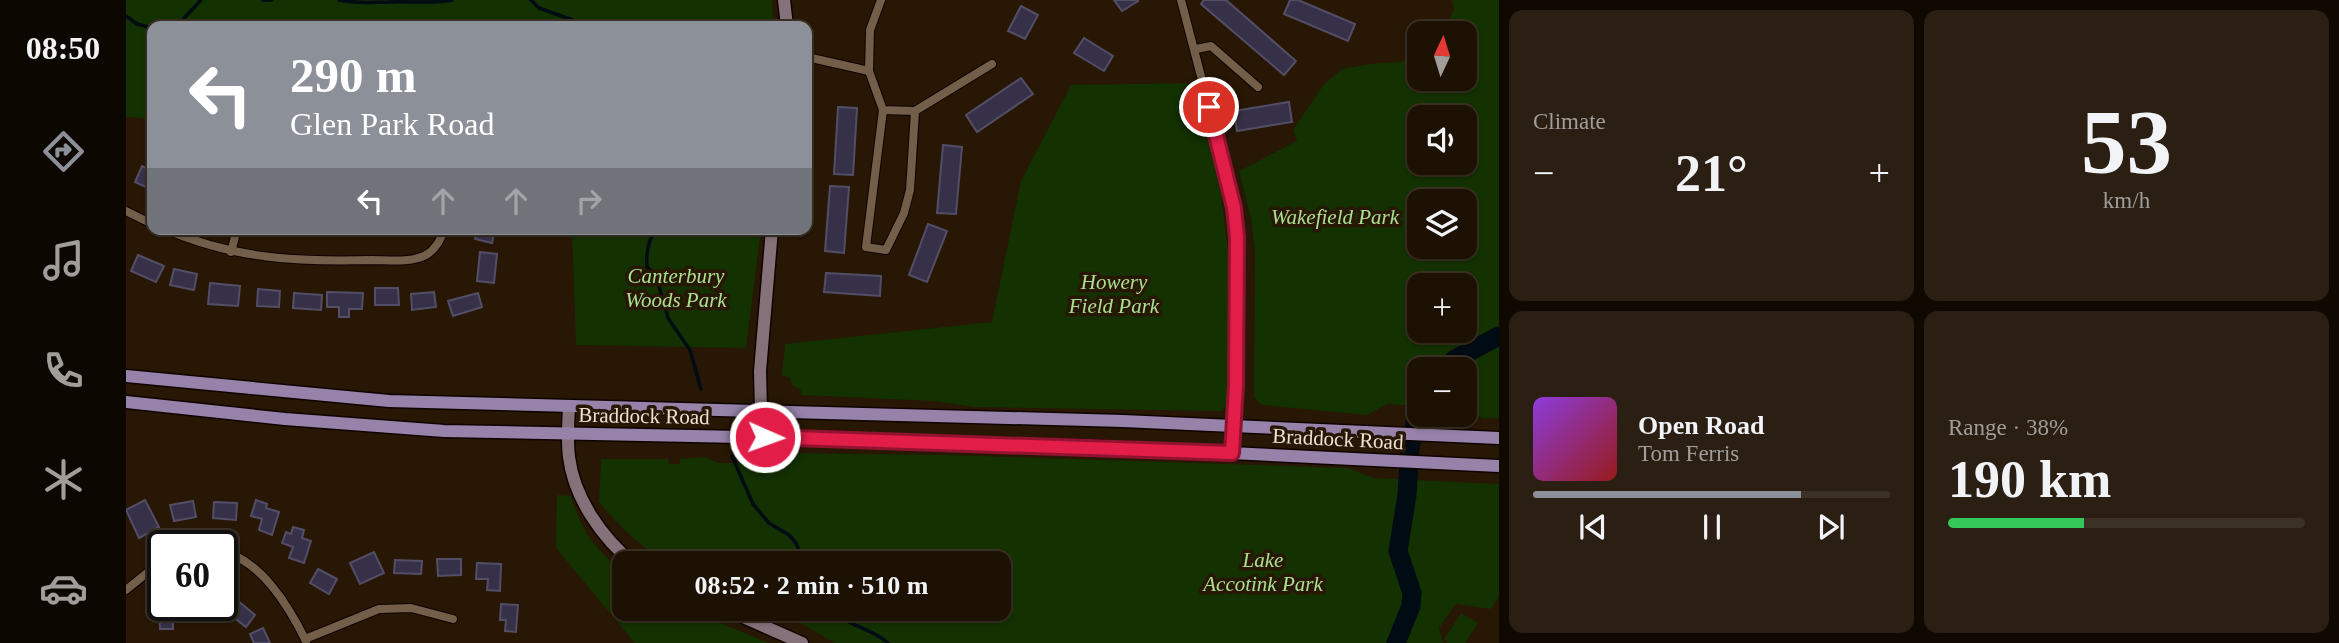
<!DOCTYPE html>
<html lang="en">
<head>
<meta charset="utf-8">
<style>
	body { margin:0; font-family:"Times New Roman",serif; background:#2a1f12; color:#f1f3f6; height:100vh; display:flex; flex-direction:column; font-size:26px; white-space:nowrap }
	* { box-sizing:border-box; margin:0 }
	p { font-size:23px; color:#a09d9a }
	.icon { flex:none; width:38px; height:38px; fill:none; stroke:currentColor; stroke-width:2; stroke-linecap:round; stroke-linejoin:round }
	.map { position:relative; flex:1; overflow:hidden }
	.panel { display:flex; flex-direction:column; gap:10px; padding:10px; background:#100902; width:840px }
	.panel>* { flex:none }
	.hud { position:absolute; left:21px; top:21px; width:665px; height:214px; border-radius:14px; box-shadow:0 2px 5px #0004,0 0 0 2px #3b3125; background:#8c9099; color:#fff; overflow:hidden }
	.needle { width:46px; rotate:4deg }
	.tools { position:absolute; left:1281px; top:21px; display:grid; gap:14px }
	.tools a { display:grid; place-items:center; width:70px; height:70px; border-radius:14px; background:#1d1103; box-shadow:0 2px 5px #0004,0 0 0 2px #3b3125; font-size:35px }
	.speed { position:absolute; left:21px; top:530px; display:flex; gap:14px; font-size:35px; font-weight:700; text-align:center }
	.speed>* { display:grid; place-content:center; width:91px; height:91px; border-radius:50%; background:#1d1103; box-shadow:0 2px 5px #0004,0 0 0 2px #3b3125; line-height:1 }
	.speed .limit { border:4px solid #111; border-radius:10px; background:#fff; color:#111 }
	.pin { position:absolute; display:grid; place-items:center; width:60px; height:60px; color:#fff; margin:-30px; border:4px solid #fff; border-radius:50%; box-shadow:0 2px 7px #0007 }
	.me { position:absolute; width:77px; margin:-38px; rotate:92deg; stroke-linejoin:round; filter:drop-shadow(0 0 5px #0008) }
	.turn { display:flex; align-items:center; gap:24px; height:147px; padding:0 28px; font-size:32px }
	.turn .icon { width:91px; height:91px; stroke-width:2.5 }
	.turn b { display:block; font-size:49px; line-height:60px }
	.lanes { display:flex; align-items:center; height:66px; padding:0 28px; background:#0003; justify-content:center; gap:35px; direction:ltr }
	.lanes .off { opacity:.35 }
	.big { font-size:52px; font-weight:700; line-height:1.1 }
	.panel .tile { flex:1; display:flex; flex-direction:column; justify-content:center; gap:10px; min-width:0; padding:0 24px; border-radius:14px; background:#2a1f12 }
	.panel .dial { align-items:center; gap:0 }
	.dial b { font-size:91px; line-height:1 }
	.song { display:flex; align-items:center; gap:21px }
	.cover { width:84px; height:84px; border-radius:10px; background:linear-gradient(135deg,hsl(270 70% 55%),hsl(0 70% 35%)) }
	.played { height:7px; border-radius:4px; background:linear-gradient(90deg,#8c9099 75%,#3b3125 75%) }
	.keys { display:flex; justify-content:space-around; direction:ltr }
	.heat { display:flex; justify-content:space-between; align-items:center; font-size:38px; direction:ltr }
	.charge { height:10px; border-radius:5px; background:linear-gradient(90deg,#34c759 38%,#3b3125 0) }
	.panel .tiles { flex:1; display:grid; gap:10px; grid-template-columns:repeat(2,1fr) }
	.trip { position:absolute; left:486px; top:551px; width:399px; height:70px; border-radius:14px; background:#1d1103; box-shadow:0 2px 5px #0004,0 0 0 2px #3b3125; font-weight:700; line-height:70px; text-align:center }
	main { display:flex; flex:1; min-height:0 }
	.dock { display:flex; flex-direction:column; width:126px; justify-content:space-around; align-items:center; background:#0c0701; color:#a09d9a }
	.dock .icon { width:49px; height:49px }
	.dock .on { color:#8c9099 }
	.dock b { font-size:32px; color:#f1f3f6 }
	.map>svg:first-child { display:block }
	.green { fill:#133101; fill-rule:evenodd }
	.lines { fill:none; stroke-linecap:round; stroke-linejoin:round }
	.stream { stroke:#000b13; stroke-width:3.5 }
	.river { stroke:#000b13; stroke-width:19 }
	.building { fill:#363148; stroke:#534e67; stroke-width:2 }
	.street-casing { stroke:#0f0300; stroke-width:10 }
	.secondary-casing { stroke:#0f0300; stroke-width:15 }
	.primary-casing { stroke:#0f0300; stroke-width:15 }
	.street { stroke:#725e49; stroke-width:8 }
	.secondary { stroke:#85717a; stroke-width:12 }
	.primary { stroke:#9783aa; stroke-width:12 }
	.route-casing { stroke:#92132f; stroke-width:18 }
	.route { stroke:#e11d48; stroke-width:12 }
	.labels { text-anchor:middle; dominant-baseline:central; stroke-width:7; stroke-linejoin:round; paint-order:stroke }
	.park-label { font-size:21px; font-style:italic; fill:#a9e090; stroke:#271704 }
	.street-label { font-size:21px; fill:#ece1d4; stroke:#271704 }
</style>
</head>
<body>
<main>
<nav class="dock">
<b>08:50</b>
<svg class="icon on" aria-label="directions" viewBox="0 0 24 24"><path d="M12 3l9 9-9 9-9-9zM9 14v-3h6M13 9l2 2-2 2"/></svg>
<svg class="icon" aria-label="music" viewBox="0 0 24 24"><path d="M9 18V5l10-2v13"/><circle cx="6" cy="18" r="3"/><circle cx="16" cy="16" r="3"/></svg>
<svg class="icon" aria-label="phone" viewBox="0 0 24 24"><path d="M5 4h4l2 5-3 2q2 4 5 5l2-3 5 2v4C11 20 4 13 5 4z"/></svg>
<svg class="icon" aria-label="climate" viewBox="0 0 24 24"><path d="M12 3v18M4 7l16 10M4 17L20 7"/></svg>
<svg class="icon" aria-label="car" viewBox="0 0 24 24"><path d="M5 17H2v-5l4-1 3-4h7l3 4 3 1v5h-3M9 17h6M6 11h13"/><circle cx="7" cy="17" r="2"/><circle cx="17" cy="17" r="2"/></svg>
</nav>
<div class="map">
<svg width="1373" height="643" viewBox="0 0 1373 643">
	<rect width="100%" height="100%" fill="#271704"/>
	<!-- green -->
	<g class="green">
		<path d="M0,0H646L647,26H26V119L0,117Z"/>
		<path d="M1326,0H1373V418H1356L1339,410V369H1293V406L1261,404L1241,415L1135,405L1128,397L1129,252L1125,219L1113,171L1171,141L1167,130L1198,84L1216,69L1244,64L1273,62L1293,54V79H1339V33H1315L1328,10ZM1293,117H1339V163H1293ZM1293,201H1339V247H1293ZM1339,285V331H1293V285Z"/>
		<path d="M1069,83L1095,194L1102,252L1103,403L1096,411L848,407L809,401L675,395V390L667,386L663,377L656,376L659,344L866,322L895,181L945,85Z"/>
		<path d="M446,229H635L620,348L450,345Z"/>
		<path d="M650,453L821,455L1223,468L1247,478L1373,484V597L1365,609L1330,604L1313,628L1317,643H709L678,625L640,609H873V564L541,563C514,546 494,527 473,502L475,459H542L543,464H554V459L579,457L593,463H624Z"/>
		<path d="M431,495L445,496C456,531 468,550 499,572V609H560L643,643H509L430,548Z"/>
		<path d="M1335,613L1352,623L1339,643H1322L1318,640Z"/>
	</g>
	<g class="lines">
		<!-- stream -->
		<g class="stream">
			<path d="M137,0H146"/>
			<path d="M213,0C231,4 246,2 264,2C285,1 306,4 326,0"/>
			<path d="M405,0L413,8L463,26"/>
			<path d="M0,16L11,24L26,28"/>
			<path d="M51,26L75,0"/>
			<path d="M530,229C522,240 520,253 521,267L530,275L542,318L564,350L575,389"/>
			<path d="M606,456L627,504L643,523L663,535L670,543L678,564"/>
			<path d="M705,609C721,626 745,628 762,643"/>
		</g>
		<!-- river -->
		<g class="river">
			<path d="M1317,369L1329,359L1373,336"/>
			<path d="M1270,643L1285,606L1286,593L1272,551L1281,495L1284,448L1293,404"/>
		</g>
	</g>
	<!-- building -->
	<g class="building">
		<path d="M988,0H1011L1012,1L996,11Z"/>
		<path d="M1078,0H1100L1170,61L1158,75L1075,4Z"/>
		<path d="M1164,0H1172L1229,24L1222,41L1158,14Z"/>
		<path d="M895,6L912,15L899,39L882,31Z"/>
		<path d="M958,38L987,56L978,71L948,53Z"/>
		<path d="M895,78L907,94L851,132L840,115Z"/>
		<path d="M1163,102L1166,122L1111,131L1108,111Z"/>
		<path d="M712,107L731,108L727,175L708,174Z"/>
		<path d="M817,145L836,147L830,214L811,213Z"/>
		<path d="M16,166L26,171V190L9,182Z"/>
		<path d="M704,186L723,187L718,253L699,251Z"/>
		<path d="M802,224L821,231L801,282L783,275Z"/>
		<path d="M351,229H369L366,243L349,239Z"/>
		<path d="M354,252L371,254L368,283L351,281Z"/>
		<path d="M12,255L38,266L30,282L5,271Z"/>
		<path d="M48,269L71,274L68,290L44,285Z"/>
		<path d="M700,273L755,276L754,296L698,292Z"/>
		<path d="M84,283L114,286L112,306L82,304Z"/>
		<path d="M249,288H272L273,305H249Z"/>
		<path d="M132,289L154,291L153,307L131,306Z"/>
		<path d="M201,292L237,293L236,309H223V317H213V307H201Z"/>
		<path d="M308,292L310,307L286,310L285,294Z"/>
		<path d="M168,293L196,295L195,310L167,308Z"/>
		<path d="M352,293L356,307L327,316L322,301Z"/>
		<path d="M19,500L33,527L13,538L0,510Z"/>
		<path d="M130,500L141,504L140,508L153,512L146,535L133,530L136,519L125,516Z"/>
		<path d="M67,501L70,517L48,521L44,505Z"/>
		<path d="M88,502L111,503L110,520L87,518Z"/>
		<path d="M167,527L178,530L176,538L185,541L178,563L163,558L167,547L156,543L160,532L165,534Z"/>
		<path d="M248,552L258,573L234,584L224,563Z"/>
		<path d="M311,559H335V575L312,576Z"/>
		<path d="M269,560L296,561L295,574L268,573Z"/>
		<path d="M351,563L375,564L374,591L361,590L362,579H350Z"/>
		<path d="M192,569L211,579L203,594L184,583Z"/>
		<path d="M106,596L129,615L120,627L96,608Z"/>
		<path d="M375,604L392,605L390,632L379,631L380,620H374Z"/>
		<path d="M33,605L47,606V629H34Z"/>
		<path d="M137,628L144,643H128L124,634Z"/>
	</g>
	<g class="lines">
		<defs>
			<g id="street">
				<path d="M755,0L744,30L743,71L757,110L789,111L866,64"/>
				<path d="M1055,0L1088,126L1108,208L1111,237L1110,385L1106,453"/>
				<path d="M1070,49L1085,46L1132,87"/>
				<path d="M681,57L743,71"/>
				<path d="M757,110L740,247L760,250L778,213L784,190L789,111"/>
				<path d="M0,211L26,224"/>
				<path d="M39,229C108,259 171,262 246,260C262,260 285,263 300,255C310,249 315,240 318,229"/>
				<path d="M105,252L111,229"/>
				<path d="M96,551C136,561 163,607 180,641"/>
				<path d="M0,590L37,560"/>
				<path d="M179,639L253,609L285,608L327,619"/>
			</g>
			<g id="secondary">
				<path d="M658,0L661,26"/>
				<path d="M443,407C442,424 441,441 443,457C448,498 476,538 508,564"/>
				<path d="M639,437L635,411L634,371L646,229"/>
				<path d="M599,609L676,643"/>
			</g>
			<g id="primary">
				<path d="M0,376L263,401L997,421L1373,438"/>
				<path d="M0,402L159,419L318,431L615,437L981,447L1373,466"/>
			</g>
		</defs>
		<!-- street casing -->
		<use href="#street" class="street-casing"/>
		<!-- secondary casing -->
		<use href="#secondary" class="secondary-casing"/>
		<!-- primary casing -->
		<use href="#primary" class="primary-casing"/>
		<!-- street -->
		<use href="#street" class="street"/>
		<!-- secondary -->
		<use href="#secondary" class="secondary"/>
		<!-- primary -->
		<use href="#primary" class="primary"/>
	</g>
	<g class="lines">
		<defs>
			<path id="route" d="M639,437L1106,453L1110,385L1111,237L1108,208L1083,107"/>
		</defs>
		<!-- route casing -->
		<use href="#route" class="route-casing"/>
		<!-- route -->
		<use href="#route" class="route"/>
	</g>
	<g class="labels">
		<!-- park labels -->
		<g class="park-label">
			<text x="1209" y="217">Wakefield Park</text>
			<text x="550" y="276">Canterbury<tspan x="550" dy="24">Woods Park</tspan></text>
			<text x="988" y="282">Howery<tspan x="988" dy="24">Field Park</tspan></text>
			<text x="1137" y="560">Lake<tspan x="1137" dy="24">Accotink Park</tspan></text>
		</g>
		<!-- street labels -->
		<g class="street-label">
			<text transform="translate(518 416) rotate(1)">Braddock Road</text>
			<text transform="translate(1212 439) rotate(3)">Braddock Road</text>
		</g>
	</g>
</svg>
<div class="tools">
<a><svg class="needle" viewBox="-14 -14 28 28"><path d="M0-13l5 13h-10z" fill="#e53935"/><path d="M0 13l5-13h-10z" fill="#a09d9a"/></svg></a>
<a><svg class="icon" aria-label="sound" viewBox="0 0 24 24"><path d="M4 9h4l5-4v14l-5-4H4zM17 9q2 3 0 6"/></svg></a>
<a><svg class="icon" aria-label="layers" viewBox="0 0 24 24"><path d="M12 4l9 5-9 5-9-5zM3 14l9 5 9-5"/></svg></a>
<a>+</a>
<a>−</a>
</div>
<div class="speed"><div class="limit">60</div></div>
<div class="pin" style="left:1083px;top:107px;background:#d93025"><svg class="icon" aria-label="arrive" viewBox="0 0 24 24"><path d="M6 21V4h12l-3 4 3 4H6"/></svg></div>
<svg class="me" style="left:639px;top:437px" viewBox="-20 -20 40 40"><circle r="17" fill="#e11d48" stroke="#fff" stroke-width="3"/><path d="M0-11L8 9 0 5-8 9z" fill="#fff"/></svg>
<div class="trip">08:52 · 2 min · 510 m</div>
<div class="hud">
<div class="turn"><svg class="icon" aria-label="left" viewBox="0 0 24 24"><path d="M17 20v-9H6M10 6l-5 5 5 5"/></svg><div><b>290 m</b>Glen Park Road</div></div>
<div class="lanes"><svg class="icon" aria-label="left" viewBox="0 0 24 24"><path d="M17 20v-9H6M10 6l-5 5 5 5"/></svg><svg class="icon off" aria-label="ahead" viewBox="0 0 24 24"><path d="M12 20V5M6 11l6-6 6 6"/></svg><svg class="icon off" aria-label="ahead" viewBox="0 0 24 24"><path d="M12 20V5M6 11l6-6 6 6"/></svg><svg class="icon off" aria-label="right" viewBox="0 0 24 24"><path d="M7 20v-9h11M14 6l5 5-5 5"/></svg></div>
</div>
</div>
<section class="panel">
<div class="tiles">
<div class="tile"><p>Climate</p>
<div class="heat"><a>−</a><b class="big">21°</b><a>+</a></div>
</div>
<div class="tile dial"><b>53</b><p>km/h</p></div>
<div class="tile">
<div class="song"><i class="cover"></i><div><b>Open Road</b><p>Tom Ferris</p></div></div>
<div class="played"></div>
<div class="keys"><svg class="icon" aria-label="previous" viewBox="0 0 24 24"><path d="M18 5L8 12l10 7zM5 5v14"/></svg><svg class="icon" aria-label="pause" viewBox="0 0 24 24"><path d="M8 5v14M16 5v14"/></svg><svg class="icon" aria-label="next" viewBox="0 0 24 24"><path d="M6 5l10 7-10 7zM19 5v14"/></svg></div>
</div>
<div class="tile"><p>Range · 38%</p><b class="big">190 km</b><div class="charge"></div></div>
</div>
</section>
</main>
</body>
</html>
